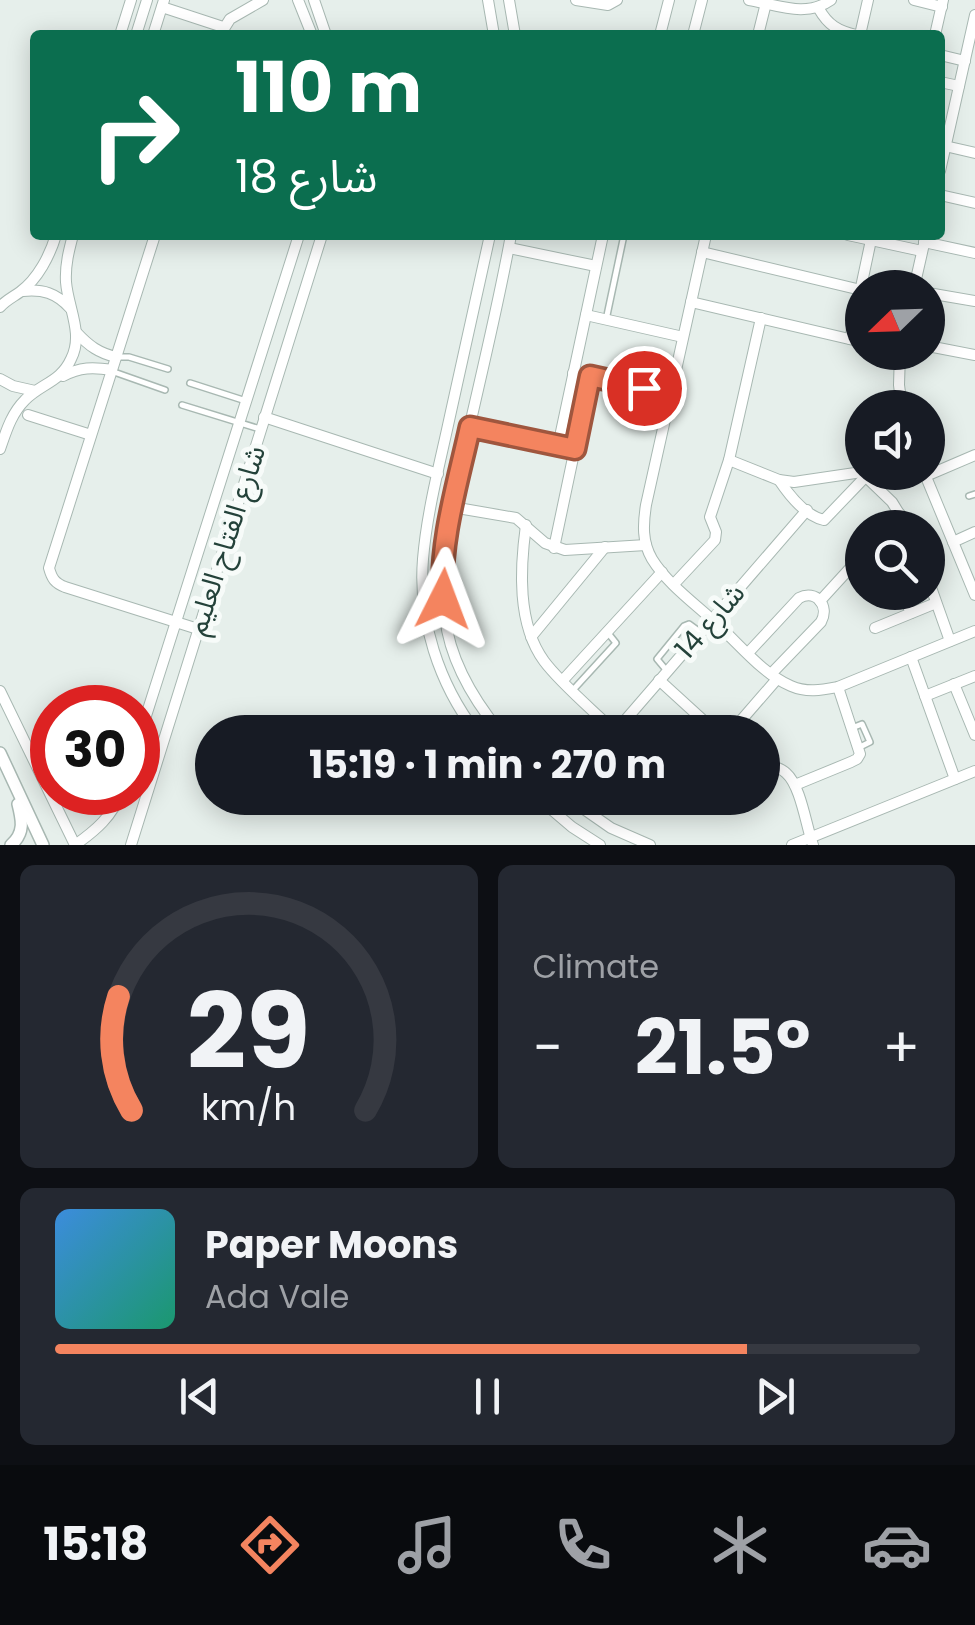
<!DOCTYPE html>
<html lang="en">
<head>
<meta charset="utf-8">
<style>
	body { margin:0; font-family:Poppins,"Noto Sans Arabic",sans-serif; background:#242831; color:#f1f3f6; height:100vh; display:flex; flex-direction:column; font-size:38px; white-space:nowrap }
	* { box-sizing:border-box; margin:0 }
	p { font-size:32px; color:#9ea1a6 }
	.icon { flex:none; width:55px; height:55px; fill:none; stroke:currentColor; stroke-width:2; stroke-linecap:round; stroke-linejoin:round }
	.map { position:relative; height:845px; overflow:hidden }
	.details { display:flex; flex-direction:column; gap:20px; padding:20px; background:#0d0f14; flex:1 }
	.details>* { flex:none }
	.guide { position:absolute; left:30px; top:30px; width:915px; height:210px; border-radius:10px; box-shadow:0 5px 25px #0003; background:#0b6e4f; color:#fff; overflow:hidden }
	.needle { width:65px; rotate:247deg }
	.controls { position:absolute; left:845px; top:270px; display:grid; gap:20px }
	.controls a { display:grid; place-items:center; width:100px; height:100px; border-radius:50%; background:#171b24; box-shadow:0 5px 25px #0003; font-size:50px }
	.speed { position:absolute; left:30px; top:685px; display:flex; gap:20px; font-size:50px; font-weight:700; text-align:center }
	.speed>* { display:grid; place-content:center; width:130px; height:130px; border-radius:50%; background:#171b24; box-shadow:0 5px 25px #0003; line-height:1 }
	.speed .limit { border:15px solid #d22; background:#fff; color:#111 }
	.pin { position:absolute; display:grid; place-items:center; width:85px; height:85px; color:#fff; margin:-42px; border:5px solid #fff; border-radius:50%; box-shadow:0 2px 10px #0007 }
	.me { position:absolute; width:110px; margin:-55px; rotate:3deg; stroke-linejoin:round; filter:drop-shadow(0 0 8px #0008) }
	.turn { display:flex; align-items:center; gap:35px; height:210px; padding:0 40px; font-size:45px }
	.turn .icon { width:130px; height:130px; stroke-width:2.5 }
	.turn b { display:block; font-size:70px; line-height:85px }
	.big { font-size:75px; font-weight:700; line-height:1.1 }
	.details .tile { flex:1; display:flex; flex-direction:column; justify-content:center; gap:15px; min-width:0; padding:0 35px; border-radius:15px; background:#242831 }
	.details .dial { align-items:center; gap:0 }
	.dial svg { height:260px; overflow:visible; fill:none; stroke:#363941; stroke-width:7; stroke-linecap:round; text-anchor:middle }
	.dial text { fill:#f1f3f6; stroke:none }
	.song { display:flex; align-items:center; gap:30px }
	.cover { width:120px; height:120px; border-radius:15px; background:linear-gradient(135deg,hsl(210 70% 55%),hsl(160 70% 35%)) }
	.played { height:10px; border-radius:5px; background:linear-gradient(90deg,#f4845f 80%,#363941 80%) }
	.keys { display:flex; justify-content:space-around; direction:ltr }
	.heat { display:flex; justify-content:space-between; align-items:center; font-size:55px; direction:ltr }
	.details .tiles { flex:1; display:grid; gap:20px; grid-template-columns:1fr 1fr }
	.tile:last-child { grid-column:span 2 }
	.trip { position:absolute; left:195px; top:715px; width:585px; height:100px; border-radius:50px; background:#171b24; box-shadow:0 5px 25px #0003; font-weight:700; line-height:100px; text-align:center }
	.tabs { display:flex; height:160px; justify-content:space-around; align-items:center; background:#090b0e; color:#9ea1a6 }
	.tabs .icon { width:70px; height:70px }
	.tabs .selected { color:#f4845f }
	.tabs b { font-size:45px; color:#f1f3f6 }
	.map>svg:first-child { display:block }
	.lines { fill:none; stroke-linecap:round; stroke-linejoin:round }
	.service-casing { stroke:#a8b8b2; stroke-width:8 }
	.minor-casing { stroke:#a8b8b2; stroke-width:12 }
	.tertiary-casing { stroke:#a8b8b2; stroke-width:14 }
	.service { stroke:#fff; stroke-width:5 }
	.minor { stroke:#fff; stroke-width:10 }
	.tertiary { stroke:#fff; stroke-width:11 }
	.route-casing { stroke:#9f563e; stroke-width:25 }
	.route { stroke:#f4845f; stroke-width:18 }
	.labels { text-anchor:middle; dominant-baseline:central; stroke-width:10; stroke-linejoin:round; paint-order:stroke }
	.street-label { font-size:28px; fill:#24423a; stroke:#f7fbf9 }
</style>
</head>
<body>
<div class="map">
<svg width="975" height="845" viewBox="0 0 975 845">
	<rect width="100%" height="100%" fill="#e6efeb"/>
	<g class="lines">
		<defs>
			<g id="service">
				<path d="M606,320L624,235"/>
				<path d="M119,357H129L168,369"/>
				<path d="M114,372L165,390"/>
				<path d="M190,383L246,401"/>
				<path d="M182,405L260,429"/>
				<path d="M969,496L975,494"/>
				<path d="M667,671L657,659L684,626L689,624L700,632"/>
				<path d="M573,690L616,643L608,633"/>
				<path d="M852,728L862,724L870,742L860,747"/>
			</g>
			<g id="minor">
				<path d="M298,0L312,35"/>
				<path d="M314,0L326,35"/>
				<path d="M488,0L494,35"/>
				<path d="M509,0L515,35"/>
				<path d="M576,0L608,5L617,0"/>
				<path d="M749,0C778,5 806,18 831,0"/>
				<path d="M914,0L942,7"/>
				<path d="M162,7L223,27"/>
				<path d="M819,9C828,25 838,31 856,35"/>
				<path d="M120,35L131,0"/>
				<path d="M136,35L147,0"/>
				<path d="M153,35L164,0"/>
				<path d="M220,35L230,19L263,0"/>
				<path d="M660,35L669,0"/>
				<path d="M693,35L702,0"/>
				<path d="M758,35L766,3"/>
				<path d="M860,35L868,0"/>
				<path d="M935,35L943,0"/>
				<path d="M940,55L965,61"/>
				<path d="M940,82L959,86"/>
				<path d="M945,146L975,153"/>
				<path d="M940,171L975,15"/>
				<path d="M940,195L975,203"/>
				<path d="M155,235L49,568C52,579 55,583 65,587L198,629"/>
				<path d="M706,235L646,505C643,524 642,542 652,559C668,585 697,605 719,626C741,646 763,674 791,686C807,693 822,690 838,687L975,631"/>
				<path d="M848,235L922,251"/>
				<path d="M924,242L975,253"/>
				<path d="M509,248L596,266"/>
				<path d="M702,252L861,290"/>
				<path d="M914,288L926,235"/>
				<path d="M23,291C43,289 56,293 70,308"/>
				<path d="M928,293L975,301"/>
				<path d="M691,302L862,342"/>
				<path d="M0,307C6,300 13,297 20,292C38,279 50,255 56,235"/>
				<path d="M586,315L683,337"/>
				<path d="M77,333C89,346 99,353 116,357"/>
				<path d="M850,339L871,240"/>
				<path d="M928,346L975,355"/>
				<path d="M900,352L899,385L902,408"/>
				<path d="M573,373L670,395"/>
				<path d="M63,376C80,367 93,367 112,370"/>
				<path d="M0,379L13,386L35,391"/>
				<path d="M28,415L91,435"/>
				<path d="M264,417L438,474"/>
				<path d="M470,427L575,449"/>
				<path d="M558,446L603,235"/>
				<path d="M0,449C6,432 11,414 25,400C40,384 61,382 71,359C84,334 68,308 66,282C65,265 69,250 73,235"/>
				<path d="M729,460L779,480L794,482L862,472"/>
				<path d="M924,472L975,595"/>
				<path d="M926,476L975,455"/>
				<path d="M866,477L892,502L908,528"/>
				<path d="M779,480C789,495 806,516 824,520L870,472"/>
				<path d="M452,507L516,518L545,543L565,550L646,545"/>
				<path d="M526,525C520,568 517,624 544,661C561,684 594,711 615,732"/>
				<path d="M888,528L900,514"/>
				<path d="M953,542L975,532"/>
				<path d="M554,548L590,377"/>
				<path d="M928,579L950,641"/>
				<path d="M674,584L715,540L716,532L710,517L729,460L761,318"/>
				<path d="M902,592L911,613"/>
				<path d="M820,601L862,555"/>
				<path d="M875,628L936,603"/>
				<path d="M531,637L605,547"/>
				<path d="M748,653L799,598C816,589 830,606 821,622L771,674"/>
				<path d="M911,657L955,779"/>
				<path d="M563,680L662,572"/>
				<path d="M659,680L716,732"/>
				<path d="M954,684L975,735"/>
				<path d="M0,691L75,845"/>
				<path d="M925,696L975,676"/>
				<path d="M476,732C439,684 418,620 423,559C427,511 440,463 450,416C464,355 477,295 490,235"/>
				<path d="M500,732C473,699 450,661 445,617C438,561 452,506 464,451C480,379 498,307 511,235"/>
				<path d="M615,732L807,510"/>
				<path d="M731,732L777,679"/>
				<path d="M138,741L299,235"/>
				<path d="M762,763C771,766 780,767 786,773C801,786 806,826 813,845"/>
				<path d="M795,785L851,762L857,759L860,754L838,687"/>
				<path d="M538,798L572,827L600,845"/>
				<path d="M568,798L611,828L650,845"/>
				<path d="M75,845C95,831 113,816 121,792"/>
				<path d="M131,845L322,235"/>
				<path d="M792,845L975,771"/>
			</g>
			<g id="tertiary">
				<path d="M0,753L43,845"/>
				<path d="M11,845C25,833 22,820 18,804"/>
			</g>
		</defs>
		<!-- service casing -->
		<use href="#service" class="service-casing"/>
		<!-- minor casing -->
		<use href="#minor" class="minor-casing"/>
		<!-- tertiary casing -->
		<use href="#tertiary" class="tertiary-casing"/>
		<!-- service -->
		<use href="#service" class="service"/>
		<!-- minor -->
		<use href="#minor" class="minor"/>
		<!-- tertiary -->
		<use href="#tertiary" class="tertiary"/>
	</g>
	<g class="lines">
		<defs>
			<path id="route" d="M443,599C439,542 458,482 470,427L575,449L590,376L644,388"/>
		</defs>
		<!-- route casing -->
		<use href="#route" class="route-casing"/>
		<!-- route -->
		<use href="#route" class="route"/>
	</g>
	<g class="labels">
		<!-- street labels -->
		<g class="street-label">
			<text transform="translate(226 540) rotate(-72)">شارع الفتاح العليم</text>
			<text transform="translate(710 621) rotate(-49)">شارع 14</text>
		</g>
	</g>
</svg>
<div class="controls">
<a><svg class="needle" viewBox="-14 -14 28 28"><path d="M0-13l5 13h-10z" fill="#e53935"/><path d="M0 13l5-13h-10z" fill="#9ea1a6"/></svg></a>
<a><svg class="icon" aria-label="sound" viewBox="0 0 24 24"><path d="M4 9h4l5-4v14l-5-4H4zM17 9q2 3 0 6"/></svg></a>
<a><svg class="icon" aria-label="search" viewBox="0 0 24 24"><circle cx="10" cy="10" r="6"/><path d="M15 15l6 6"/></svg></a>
</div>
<div class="speed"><div class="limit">30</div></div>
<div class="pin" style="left:644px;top:388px;background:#d93025"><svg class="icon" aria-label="arrive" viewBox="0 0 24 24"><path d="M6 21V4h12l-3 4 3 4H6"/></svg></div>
<svg class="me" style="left:443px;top:599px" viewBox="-20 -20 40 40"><path d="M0-17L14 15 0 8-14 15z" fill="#f4845f" stroke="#fff" stroke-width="4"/></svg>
<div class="trip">15:19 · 1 min · 270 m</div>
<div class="guide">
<div class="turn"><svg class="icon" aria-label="right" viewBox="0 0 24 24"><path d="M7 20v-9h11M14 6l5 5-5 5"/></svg><div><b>110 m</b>شارع 18</div></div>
</div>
</div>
<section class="details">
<div class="tiles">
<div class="tile dial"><svg viewBox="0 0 100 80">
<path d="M14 69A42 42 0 1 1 86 69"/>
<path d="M14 69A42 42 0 0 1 10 34" stroke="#f4845f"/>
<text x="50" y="56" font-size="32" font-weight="700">29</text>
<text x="50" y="72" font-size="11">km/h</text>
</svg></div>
<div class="tile"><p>Climate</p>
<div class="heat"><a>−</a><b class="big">21.5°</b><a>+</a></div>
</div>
<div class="tile">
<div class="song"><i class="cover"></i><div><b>Paper Moons</b><p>Ada Vale</p></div></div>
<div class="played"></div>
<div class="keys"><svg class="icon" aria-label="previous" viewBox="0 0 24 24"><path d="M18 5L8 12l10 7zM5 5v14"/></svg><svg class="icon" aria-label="pause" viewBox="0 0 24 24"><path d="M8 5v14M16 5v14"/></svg><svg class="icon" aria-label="next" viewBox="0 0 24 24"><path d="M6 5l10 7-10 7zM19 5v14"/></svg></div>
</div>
</div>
</section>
<nav class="tabs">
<b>15:18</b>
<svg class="icon selected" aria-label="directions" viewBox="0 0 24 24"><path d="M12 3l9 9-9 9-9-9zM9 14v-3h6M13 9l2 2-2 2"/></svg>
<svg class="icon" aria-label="music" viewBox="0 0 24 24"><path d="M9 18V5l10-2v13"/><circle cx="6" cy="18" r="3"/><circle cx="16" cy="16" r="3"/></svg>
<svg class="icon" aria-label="phone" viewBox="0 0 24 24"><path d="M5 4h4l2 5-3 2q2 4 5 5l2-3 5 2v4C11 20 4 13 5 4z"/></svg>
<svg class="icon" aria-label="climate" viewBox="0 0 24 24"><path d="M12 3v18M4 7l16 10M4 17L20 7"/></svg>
<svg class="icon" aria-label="car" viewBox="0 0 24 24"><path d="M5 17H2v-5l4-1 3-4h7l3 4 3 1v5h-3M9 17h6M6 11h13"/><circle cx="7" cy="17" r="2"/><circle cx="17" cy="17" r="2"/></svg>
</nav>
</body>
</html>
